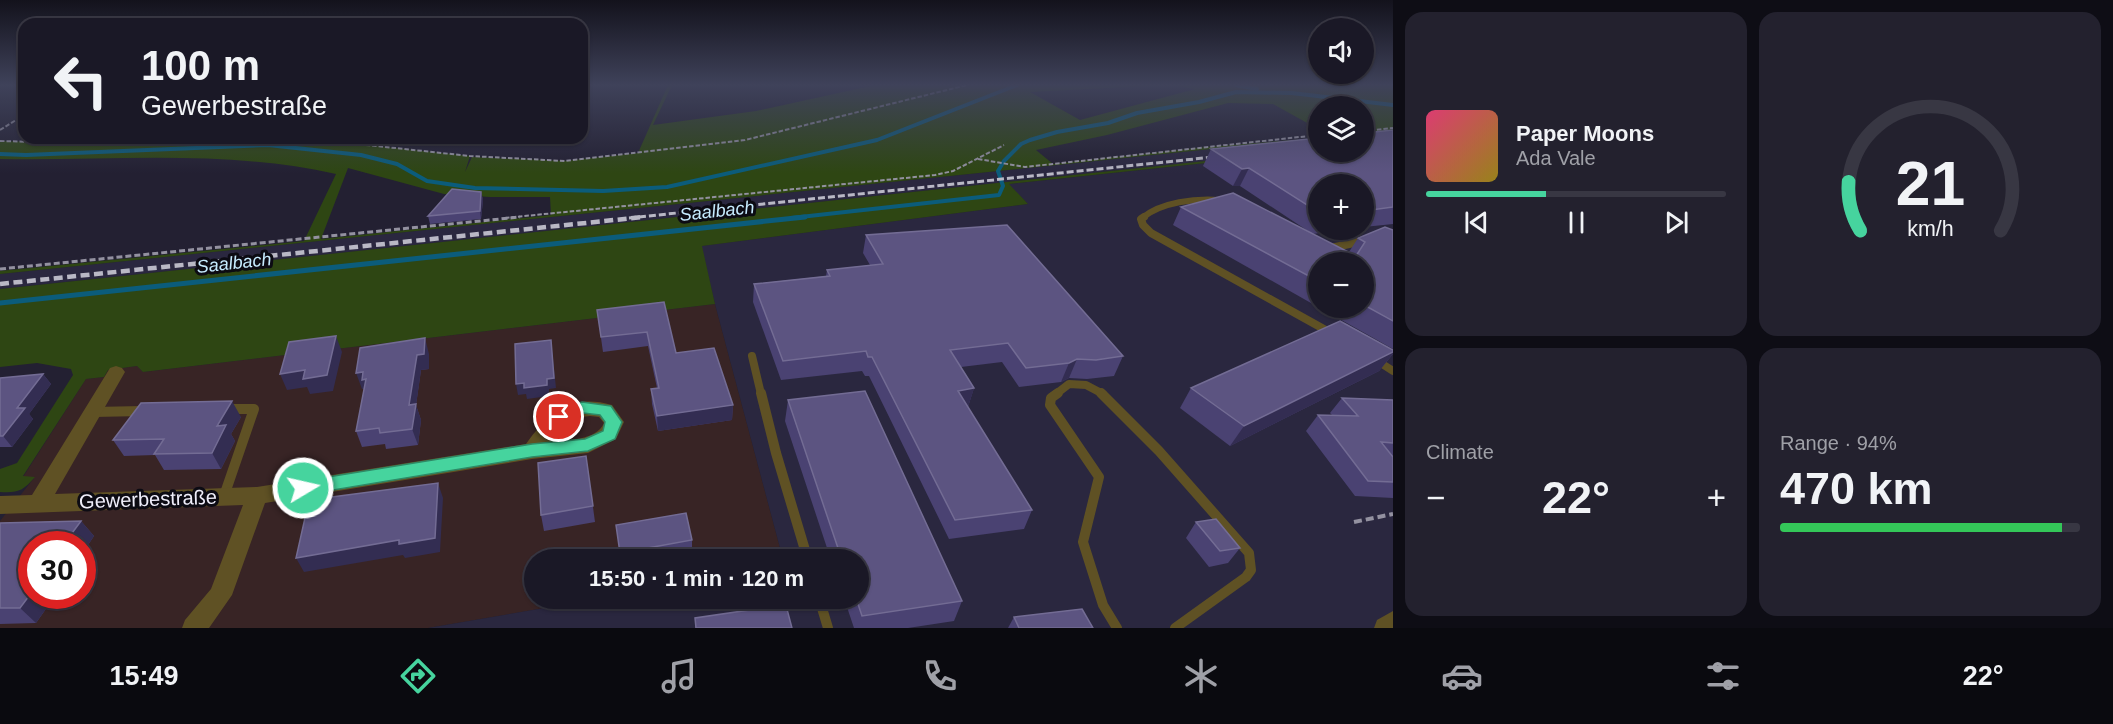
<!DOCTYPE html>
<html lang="en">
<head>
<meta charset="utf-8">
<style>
	body { margin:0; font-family:Arial,sans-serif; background:#23212e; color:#f1f3f6; height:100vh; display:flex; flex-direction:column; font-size:22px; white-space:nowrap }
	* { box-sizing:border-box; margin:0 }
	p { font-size:20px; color:#9fa0a7 }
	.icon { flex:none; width:33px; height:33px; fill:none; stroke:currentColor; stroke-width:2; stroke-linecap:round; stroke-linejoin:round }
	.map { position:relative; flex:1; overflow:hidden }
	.sheet { display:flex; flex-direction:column; gap:12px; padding:12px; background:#0e0d15; width:720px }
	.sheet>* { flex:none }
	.banner { position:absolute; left:18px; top:18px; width:570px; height:126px; border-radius:18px; box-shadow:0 2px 4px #0004,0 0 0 2px #383743; background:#1a1826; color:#f1f3f6; overflow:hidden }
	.tools { position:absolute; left:1308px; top:18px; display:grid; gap:12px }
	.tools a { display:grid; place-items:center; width:66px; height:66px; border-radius:50%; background:#1a1826; box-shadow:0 2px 4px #0004,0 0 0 2px #383743; font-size:30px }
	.speed { position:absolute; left:18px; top:531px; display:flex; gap:12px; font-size:30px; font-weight:700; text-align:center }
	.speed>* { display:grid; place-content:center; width:78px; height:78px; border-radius:50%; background:#1a1826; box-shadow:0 2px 4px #0004,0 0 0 2px #383743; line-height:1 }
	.speed .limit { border:9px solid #d22; background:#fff; color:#111 }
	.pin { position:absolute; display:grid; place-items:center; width:51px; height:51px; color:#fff; margin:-26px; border:3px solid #fff; border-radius:50%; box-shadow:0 2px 6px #0007 }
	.me { position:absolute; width:66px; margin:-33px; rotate:81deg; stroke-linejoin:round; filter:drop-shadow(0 0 4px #0008) }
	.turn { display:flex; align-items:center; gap:21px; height:126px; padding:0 24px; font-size:27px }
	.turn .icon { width:78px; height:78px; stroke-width:2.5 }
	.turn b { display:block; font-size:42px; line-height:51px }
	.big { font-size:45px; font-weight:700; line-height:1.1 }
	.sheet .tile { flex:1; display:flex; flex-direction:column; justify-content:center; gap:9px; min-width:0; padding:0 21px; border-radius:18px; background:#23212e }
	.sheet .dial { align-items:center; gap:0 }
	.dial svg { height:156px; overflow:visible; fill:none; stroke:#383743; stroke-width:7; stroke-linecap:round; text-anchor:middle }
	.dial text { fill:#f1f3f6; stroke:none }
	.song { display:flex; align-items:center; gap:18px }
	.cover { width:72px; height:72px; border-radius:9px; background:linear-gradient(135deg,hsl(340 70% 55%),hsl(50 70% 35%)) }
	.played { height:6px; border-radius:3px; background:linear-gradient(90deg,#46d49e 40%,#383743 40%) }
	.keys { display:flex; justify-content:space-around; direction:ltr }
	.heat { display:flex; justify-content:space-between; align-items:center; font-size:33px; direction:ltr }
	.charge { height:9px; border-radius:4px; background:linear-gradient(90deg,#34c759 94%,#383743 0) }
	.sheet .tiles { flex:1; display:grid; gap:12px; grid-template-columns:repeat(2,1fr) }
	.trip { position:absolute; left:524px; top:549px; width:345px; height:60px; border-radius:30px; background:#1a1826; box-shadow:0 2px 4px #0004,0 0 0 2px #383743; font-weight:700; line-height:60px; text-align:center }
	.tabs { display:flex; height:96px; justify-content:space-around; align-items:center; background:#0a0a0f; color:#9fa0a7 }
	.tabs .icon { width:42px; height:42px }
	.tabs .selected { color:#46d49e }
	.tabs b { font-size:27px; color:#f1f3f6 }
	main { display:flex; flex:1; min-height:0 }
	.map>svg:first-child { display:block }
	.commercial { fill:#382425; fill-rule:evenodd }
	.built { fill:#2a273f; fill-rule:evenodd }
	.green { fill:#2e4613; fill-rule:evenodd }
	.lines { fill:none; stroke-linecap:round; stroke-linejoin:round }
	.stream-far1 { stroke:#0b5c7b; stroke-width:4 }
	.stream { stroke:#0b5c7b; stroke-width:5 }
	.path-far2 { stroke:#9391a0; stroke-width:2; stroke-dasharray:4.5 2; stroke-linecap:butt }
	.path-far1 { stroke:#9391a0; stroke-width:3; stroke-dasharray:6 3; stroke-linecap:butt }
	.path { stroke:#9391a0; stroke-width:4; stroke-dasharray:8 4; stroke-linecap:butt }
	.service-far2 { stroke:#5f5124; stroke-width:6 }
	.service-far1 { stroke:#5f5124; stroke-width:8 }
	.service { stroke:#5f5124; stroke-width:10 }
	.minor { fill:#5f5124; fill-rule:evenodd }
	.rail-far1 { stroke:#b9b8c5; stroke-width:3; stroke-dasharray:7 3; stroke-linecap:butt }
	.rail { stroke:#b9b8c5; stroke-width:4.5; stroke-dasharray:9 4.5; stroke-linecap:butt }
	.wall { fill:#4a4272 }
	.shaded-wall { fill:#332d52 }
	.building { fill:#5c5481; stroke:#736c94; stroke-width:1.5 }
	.route { fill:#46d49e; stroke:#2e8a67; stroke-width:1.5 }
	.labels { text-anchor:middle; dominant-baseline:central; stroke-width:6; stroke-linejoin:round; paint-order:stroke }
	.water-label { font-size:18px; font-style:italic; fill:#c6ebfe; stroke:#0c0b13 }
	.near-street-label { font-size:20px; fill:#efeefa; stroke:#0c0b13 }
</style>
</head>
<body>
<main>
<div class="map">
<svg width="1393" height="628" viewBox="0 0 1393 628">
	<rect width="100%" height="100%" fill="#232032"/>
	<!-- commercial -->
	<path class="commercial" d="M715,304L783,559L534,560V598L597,599L428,628H0V521L34,478L23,477L86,379L104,377L108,370L137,366L143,372ZM32,544H82V596H32Z"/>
	<!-- built -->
	<g class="built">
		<path d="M1318,138V149L0,289V274Z"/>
		<path d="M1393,143V628H428L597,599L858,598V560L783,559L715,304L701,246L1028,204L1008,184L1318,151L1364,152ZM1318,184H1364V230H1318ZM1318,262H1364V308H1318Z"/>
	</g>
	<!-- green -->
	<g class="green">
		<path d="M668,85H672L653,125L756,111L875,85H1164L1030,92L1080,120L1195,89L1173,85H1393V130L1364,133V106H1318V129L1273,104L1228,103L1107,135L1036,150L1053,164L1206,147L1318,138L0,274V271L304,241L336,174C226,149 112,161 0,159V141L72,143L165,138H301L470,156L465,172L472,157L565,161L638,153ZM348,168L444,194L490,197H550L551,215L321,239Z"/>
		<path d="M1318,149V151L1009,184L1028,204L702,246L715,304L143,372L137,366L108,370L104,377L86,379L23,476L35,477C23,491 18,493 0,492V469L17,463L73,375L71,369L37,363L0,367V289Z"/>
	</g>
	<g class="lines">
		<!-- stream-far1 -->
		<g class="stream-far1">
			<path d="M1236,85L1257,89"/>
			<path d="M0,154L26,155L268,145L361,155L397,164L427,181L475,188L603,191L667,187L877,140L1017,85"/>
			<path d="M791,218L999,195L1003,186L998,171L1004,161L1021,144L1030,140L1057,132L1108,123L1137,113L1199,102L1236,92L1292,93L1393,105"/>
		</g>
		<!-- stream -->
		<path class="stream" d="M0,303L805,217"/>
		<!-- path-far2 -->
		<g class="path-far2">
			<path d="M0,130L24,115"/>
			<path d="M1364,131L1393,128"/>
			<path d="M301,138L470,156L565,161L745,140L967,85"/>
			<path d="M0,141L72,143L165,138"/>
			<path d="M978,159L1025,167L1318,135"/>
			<path d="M505,218L935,175L953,171L1004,145"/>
		</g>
		<!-- path-far1 -->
		<path class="path-far1" d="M0,269L520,217"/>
		<!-- path -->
		<path class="path" d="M1354,522L1393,514"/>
		<!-- service-far2 -->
		<path class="service-far2" d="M1142,218C1161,202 1196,198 1220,200"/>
		<!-- service-far1 -->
		<g class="service-far1">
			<path d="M1144,217L1141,219L1143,225L1151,233L1331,333"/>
			<path d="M1326,249L1363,241"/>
			<path d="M752,356L761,394"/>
			<path d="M1376,360L1393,371"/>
			<path d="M1056,394L1069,384L1086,385L1103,394"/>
		</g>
		<!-- service -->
		<g class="service">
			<path d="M761,393L776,453L808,560"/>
			<path d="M1058,393L1051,398L1050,405L1099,477L1083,542L1103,605L1117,628"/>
			<path d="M1101,393L1159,451L1249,553L1251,570L1246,577L1175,628"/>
			<path d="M93,412L143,411"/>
			<path d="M224,496L254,409H228"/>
			<path d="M819,598L828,628"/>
		</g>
		<!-- minor -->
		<g class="minor">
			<path d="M116,366L122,368L125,372L55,494L257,487L526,444C548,413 571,393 612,405L624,422L616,439L588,453L532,459L265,503L232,595L209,628H182L185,620L211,589L243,505L0,514V496L32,495L110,368ZM590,416L599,417L604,423C596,441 567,440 549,441C561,426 571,417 590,416Z"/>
			<path d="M1393,611V628H1374L1377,620Z"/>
		</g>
		<!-- rail-far1 -->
		<path class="rail-far1" d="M629,218L1223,156"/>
		<!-- rail -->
		<path class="rail" d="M0,284L643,217"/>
	</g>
	<!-- wall -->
	<g class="wall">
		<path d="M1393,130V224L1364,227V184H1318V230H1347L1312,234L1349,252L1358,238L1393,230V349L1320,308H1364V262H1318V307L1173,225L1181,207L1311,233L1240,186H1233L1203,166L1211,149Z"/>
		<path d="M481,192L483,200L481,219L430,224L428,216Z"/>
		<path d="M866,235L1123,356L1114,376L1087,379L1069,378L1061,382L1019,387L1002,362L961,367L974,388L968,407L1032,510L1024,529L949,539L869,376H865L862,371L781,380L753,302L754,284L826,276L827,270L870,265L863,253Z"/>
		<path d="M664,302L676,353L733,405L732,420L658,431L652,404L651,389L657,388L648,346L603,352L597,310Z"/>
		<path d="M1393,350V354L1379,371L1230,446L1180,408L1191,388Z"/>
		<path d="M429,354V369L421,370L416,405L421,420L418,445L386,449L385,444L362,447L356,431L364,389H362Z"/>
		<path d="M43,374L51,384L29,414L33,419L12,447H0V378Z"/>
		<path d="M1342,398L1393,400V498L1355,496L1306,431L1318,415H1332L1330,413Z"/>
		<path d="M788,400L962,601L954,621L908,628H854L844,598H858V560H831L785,421Z"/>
		<path d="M241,417L231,434L235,441L221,469L164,470L155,455L124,456L113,440Z"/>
		<path d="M586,456L595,522L544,531L541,515Z"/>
		<path d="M81,521L94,536L82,554V544L32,596H55L36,623L0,624V523Z"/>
		<path d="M1196,522L1240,548L1228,563L1209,567L1186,538Z"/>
		<path d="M616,525L692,540V551L645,560H621Z"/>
		<path d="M742,598H784L792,628H695V618L745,611Z"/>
		<path d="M1014,617L1093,628H1008Z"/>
	</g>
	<!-- shaded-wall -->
	<g class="shaded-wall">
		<path d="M1249,168L1240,186H1233L1242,169Z"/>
		<path d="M481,192L483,200L481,219L480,211Z"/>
		<path d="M336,336L342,352L333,391L310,394L307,387L287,390L280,374L305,370Z"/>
		<path d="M425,338L429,354V369L421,370L419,385L416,405L421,420L418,445L412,429L409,405L417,355Z"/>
		<path d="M551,340L556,388L549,389V396L527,399L526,394L518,395L516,384Z"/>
		<path d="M1393,352V354L1379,371L1230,446L1244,426Z"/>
		<path d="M1077,359L1069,378L1061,382L1069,363Z"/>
		<path d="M363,372L372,395L366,388L362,389L356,373Z"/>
		<path d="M43,374L51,384L29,414L33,419L12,447L3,436L17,408Z"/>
		<path d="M974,388L968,407L958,391Z"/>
		<path d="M232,401L241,417L231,434L235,441L221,469L212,453L217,426Z"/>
		<path d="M733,405L732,420L658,431L657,416Z"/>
		<path d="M438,483L443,498L440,552L405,558L403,555L304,572L296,558Z"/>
		<path d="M81,521L94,536L82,554V544H64Z"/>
		<path d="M32,592V596H55L36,623L20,608Z"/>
	</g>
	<!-- building -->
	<g class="building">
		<path d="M1393,130V207L1364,211V184H1318V212L1249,168L1242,169L1211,149L1318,138V152H1364V133Z"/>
		<path d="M452,189L481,192L480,211L428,216Z"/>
		<path d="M1233,193L1356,256L1365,242L1358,238L1385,227L1393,230V321L1364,305V262H1318V281L1181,207Z"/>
		<path d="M1007,225L1123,356L1096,360L1077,359L1069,363L1026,368L1008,343L950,350L974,388L958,391L1032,510L955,520L872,357H868L866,351L783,361L754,284L830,276L827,270L883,264L866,235Z"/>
		<path d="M664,302L676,353L714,348L733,405L657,416L651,389L659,388L647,332L601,337L597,310Z"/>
		<path d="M1340,321L1393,350V352L1244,426L1191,388Z"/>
		<path d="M336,336L327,375L303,379L305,370L280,374L289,342Z"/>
		<path d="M425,338L424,354L417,355L409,405L416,404L412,429L380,433L379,428L356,431L366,379L362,380L363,372L356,373L360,348Z"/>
		<path d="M551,340L554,378L547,379V385L524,388V383L516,384L515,344Z"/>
		<path d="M43,374L17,408H25L3,436H0V378Z"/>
		<path d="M865,391L962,601L862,616L856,598H858V560H842L788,400Z"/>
		<path d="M1342,398L1393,400V443L1381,442L1393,457V482L1368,481L1318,415L1358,416Z"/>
		<path d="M232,401L217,426L226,425L212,453L154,454L164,439L113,440L141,403Z"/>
		<path d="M586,456L593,506L541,515L538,463Z"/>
		<path d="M438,483L435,538L399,544V540L296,558L309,500Z"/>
		<path d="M686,513L692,540L620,553L616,525Z"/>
		<path d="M1216,519L1240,548L1220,551L1196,522Z"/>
		<path d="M81,521L64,544H32V592L20,608H0V523Z"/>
		<path d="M773,558L774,560H760Z"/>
		<path d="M747,598H784L792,628H696L695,618L749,610Z"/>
		<path d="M1082,609L1093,628H1019L1014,617Z"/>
	</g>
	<!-- sky -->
	<linearGradient id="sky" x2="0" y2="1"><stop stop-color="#13121c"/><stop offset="0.49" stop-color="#3f425a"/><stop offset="1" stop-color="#3f425a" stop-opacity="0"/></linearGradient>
	<rect width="1393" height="173" fill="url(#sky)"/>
	<!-- route -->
	<path class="route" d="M582,402L611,406L622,422L615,439L588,451L532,457L303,495L297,493L294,488L297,483L303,481L532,444L585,439L603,431L605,422L600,415L583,413L559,422L554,421L551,417L554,412Z"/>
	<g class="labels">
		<!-- water labels -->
		<g class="water-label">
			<text transform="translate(717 211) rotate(-6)">Saalbach</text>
			<text transform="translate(234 263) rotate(-6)">Saalbach</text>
		</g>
		<!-- near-street labels -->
		<g class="near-street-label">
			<text transform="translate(148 499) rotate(-2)">Gewerbestraße</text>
		</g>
	</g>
</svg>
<div class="tools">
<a><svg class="icon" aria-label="sound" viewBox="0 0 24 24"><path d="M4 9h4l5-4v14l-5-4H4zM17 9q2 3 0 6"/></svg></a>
<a><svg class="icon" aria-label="layers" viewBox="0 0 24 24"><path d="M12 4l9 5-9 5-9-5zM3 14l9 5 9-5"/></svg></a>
<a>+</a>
<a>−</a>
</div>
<div class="speed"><div class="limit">30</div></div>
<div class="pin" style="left:559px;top:417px;background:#d93025"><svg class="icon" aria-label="arrive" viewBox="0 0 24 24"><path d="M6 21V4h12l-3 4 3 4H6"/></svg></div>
<svg class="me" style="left:303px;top:488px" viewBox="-20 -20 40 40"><circle r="17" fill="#46d49e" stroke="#fff" stroke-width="3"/><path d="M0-11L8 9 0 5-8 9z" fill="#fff"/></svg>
<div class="trip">15:50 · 1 min · 120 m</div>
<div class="banner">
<div class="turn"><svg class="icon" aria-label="left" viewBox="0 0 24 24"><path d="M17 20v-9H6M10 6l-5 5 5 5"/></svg><div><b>100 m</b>Gewerbestraße</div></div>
</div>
</div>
<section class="sheet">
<div class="tiles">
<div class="tile">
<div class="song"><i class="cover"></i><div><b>Paper Moons</b><p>Ada Vale</p></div></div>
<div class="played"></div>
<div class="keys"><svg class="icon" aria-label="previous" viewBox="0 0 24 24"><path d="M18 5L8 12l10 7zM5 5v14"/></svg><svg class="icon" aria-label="pause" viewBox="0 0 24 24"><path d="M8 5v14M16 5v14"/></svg><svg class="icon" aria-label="next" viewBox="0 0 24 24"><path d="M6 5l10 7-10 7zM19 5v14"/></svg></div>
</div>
<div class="tile dial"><svg viewBox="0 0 100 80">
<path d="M14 69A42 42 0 1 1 86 69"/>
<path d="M14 69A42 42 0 0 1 8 44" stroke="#46d49e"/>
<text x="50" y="56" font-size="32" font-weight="700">21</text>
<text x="50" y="72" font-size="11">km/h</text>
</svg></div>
<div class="tile"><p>Climate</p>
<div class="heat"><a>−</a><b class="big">22°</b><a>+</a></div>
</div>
<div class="tile"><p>Range · 94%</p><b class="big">470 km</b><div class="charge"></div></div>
</div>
</section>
</main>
<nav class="tabs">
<b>15:49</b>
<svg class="icon selected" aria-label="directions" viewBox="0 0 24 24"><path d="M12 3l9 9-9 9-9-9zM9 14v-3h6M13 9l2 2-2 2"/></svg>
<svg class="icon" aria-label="music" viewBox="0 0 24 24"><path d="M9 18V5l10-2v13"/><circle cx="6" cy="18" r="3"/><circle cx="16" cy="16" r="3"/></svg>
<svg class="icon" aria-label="phone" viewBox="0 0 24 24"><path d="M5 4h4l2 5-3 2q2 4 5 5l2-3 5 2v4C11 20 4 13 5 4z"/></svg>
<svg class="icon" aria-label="climate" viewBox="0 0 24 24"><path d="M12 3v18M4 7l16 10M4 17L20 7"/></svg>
<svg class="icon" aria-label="car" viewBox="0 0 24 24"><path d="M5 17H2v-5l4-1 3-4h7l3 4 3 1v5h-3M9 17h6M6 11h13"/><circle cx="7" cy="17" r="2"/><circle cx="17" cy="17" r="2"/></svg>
<svg class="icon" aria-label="filters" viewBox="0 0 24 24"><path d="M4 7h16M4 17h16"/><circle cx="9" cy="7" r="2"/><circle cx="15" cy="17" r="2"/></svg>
<b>22°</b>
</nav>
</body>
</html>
